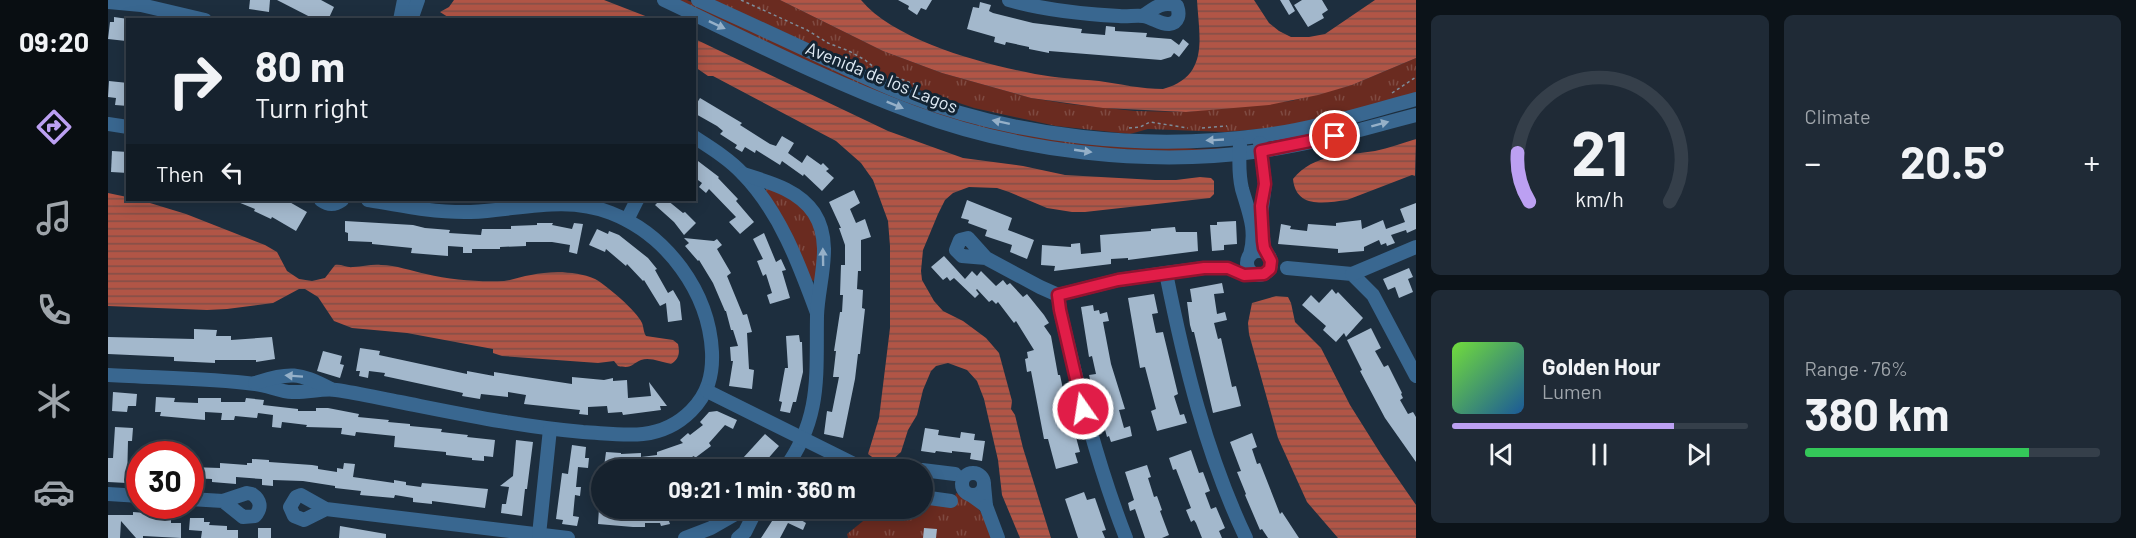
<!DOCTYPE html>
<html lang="en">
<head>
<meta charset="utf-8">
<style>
	body { margin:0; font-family:Barlow,sans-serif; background:#1f2a36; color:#f1f3f6; height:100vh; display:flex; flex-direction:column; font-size:22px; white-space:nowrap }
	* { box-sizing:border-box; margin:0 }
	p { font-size:20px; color:#9ea4aa }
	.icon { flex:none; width:33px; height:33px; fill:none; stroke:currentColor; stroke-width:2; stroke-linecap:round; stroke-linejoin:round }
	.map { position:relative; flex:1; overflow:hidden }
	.side { display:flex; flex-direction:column; gap:15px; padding:15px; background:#0c1319; width:720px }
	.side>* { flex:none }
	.hud { position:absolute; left:18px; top:18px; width:570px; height:183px; border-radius:0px; box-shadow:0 3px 15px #0003,0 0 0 2px #353f4a; background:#16222e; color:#f1f3f6; overflow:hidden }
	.speed { position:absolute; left:18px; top:441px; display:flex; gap:12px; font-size:30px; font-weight:700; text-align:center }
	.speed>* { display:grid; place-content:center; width:78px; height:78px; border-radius:50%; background:#16222e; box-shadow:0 3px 15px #0003,0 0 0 2px #353f4a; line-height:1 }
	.speed .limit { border:9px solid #d22; background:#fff; color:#111 }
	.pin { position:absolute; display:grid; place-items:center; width:51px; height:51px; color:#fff; margin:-26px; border:3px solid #fff; border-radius:50%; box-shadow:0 2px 6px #0007 }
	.me { position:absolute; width:66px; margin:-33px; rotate:347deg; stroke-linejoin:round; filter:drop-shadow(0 0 4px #0008) }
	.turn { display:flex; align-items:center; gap:21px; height:126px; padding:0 30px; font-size:27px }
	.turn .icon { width:78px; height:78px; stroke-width:2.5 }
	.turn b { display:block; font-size:42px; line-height:51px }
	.then { display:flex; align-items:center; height:57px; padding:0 30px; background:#0003; gap:12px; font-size:22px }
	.big { font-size:45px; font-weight:700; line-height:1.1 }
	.side .card { flex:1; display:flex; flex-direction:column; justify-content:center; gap:9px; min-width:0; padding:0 21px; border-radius:9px; background:#1f2a36 }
	.side .dial { align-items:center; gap:0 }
	.dial svg { height:156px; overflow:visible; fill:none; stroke:#353f4a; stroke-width:7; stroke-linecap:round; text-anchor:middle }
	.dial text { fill:#f1f3f6; stroke:none }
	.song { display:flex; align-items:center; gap:18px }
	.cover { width:72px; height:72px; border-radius:9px; background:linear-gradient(135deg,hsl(100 70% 55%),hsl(210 70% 35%)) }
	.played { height:6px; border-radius:3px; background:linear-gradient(90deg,#bca0f2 75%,#353f4a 75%) }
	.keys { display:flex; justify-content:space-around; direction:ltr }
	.heat { display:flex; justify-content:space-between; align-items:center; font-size:33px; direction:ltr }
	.charge { height:9px; border-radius:4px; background:linear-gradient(90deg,#34c759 76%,#353f4a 0) }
	.side .tiles { flex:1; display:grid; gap:15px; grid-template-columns:repeat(2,1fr) }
	.trip { position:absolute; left:483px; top:459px; width:342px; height:60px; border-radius:30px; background:#16222e; box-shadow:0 3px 15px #0003,0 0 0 2px #353f4a; font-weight:700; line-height:60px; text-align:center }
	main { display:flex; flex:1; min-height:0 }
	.menu { display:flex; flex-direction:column; width:108px; justify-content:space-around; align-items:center; background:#090e12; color:#9ea4aa }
	.menu .icon { width:42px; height:42px }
	.menu .selected { color:#bca0f2 }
	.menu b { font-size:27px; color:#f1f3f6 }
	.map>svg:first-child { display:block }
	.grass { fill:url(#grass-tufts) }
	.water { fill:url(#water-rules) }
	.building { fill:#a3b8cc }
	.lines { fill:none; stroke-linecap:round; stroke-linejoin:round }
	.path { stroke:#7e8c99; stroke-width:1.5; stroke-dasharray:3 3; stroke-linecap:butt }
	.minor { stroke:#396790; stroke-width:14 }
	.oneway { fill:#95b0c8 }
	.route-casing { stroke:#92132f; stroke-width:15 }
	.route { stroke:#e11d48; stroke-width:10 }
	.labels { text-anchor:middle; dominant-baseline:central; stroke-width:6; stroke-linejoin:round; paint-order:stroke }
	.street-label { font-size:18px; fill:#e1ecf6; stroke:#132433 }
</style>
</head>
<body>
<main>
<nav class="menu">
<b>09:20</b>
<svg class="icon selected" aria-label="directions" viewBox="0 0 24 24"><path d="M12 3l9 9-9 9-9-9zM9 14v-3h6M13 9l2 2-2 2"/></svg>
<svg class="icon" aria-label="music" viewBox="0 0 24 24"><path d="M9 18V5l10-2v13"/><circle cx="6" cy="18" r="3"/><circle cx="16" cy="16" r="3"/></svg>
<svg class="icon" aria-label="phone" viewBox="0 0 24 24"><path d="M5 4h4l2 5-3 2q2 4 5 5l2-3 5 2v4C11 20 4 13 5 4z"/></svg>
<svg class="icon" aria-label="climate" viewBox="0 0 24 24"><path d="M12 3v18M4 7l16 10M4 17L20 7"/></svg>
<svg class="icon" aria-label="car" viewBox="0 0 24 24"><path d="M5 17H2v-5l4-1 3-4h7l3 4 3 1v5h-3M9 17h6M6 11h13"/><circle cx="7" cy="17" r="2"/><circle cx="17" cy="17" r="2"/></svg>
</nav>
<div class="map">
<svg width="1308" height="538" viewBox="0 0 1308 538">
	<defs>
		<pattern id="grass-tufts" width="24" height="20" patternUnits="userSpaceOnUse" patternTransform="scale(1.5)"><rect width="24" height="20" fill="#6a2b20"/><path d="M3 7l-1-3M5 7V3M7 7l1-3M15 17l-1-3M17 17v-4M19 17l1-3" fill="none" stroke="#7f4a41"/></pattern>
		<pattern id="water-rules" width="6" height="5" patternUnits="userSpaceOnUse" patternTransform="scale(1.5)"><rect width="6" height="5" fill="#b15546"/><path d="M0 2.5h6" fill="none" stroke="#804f48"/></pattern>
	</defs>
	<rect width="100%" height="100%" fill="#1d2e3e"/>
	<!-- grass -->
	<g class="grass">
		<path d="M567,0H579L775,89L812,103L1056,146L1088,149L1127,148C1092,153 1063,151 1027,150C953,147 878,134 809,108C726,78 647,37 567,0Z"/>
		<path d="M605,0H672L775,51L834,73L923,98L961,104L1027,111L1078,112L1183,101L1244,85L1308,58V94L1206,120L1164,128L1117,132L1040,129L1022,134L948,126L866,108L782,80Z"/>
		<path d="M660,186C680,197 701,207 709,231C713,243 711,261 712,274L706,281L702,279L656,194Z"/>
		<path d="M848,493C870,500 877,519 887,538H740L739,534L770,509L814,508L815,503L845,506Z"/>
	</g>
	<!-- water -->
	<g class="water">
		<path d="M346,0H496L545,19H343L332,12L341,7Z"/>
		<path d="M672,0H753C787,41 875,64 927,74C948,78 970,79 991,81C1012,84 1034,89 1055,89C1102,76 1091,37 1089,0H1146L1161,23L1171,31L1183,37H1201L1217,34L1267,0H1308V58L1244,85L1210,95L1161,105L1078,112L995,108L923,98L834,73L775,51Z"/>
		<path d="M587,39L780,131L855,158L915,166L957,175L1047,180H1068L1092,177L1103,178L1106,181V194L1102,198L977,212H964L939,208L901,192L889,188L861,187L845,193L837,200L830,214L815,250L813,271L814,280L826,301L835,311L855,321L878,338L891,353L904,401L903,409L907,415L915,448L943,538H912L894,495L890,460L876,399L869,381L859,370L840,363L828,366L823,371L815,390L809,415L800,430L793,452L784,460L771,462L760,454L771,418L782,328V246L780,221L765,180L753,163L728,141L605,76H600L587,67Z"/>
		<path d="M1308,139L1307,176L1304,175L1239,200C1217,203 1188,209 1185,179C1206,153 1238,156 1267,151C1281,148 1294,143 1308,139Z"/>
		<path d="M0,193L19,197L20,200L42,203L78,214L157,245L169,252L179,271L191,279L204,281L217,278L227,265C234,264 239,268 245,267C255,267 263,264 273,265C288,265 303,271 318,274C343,280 370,282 396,281C405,280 414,276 423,275C443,271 468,271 487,279C498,285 529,311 534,323C536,328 535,331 538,336L565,340L570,344C572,353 571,359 563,364C553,362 542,357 533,360C523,364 525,369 510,366L506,361L490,363L394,356L385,353V349L299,333L244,328L226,321L210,297L197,289H191L165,303L119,309L99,310L0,306Z"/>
		<path d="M1168,296L1180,297L1183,303L1187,322L1213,348L1242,405L1274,456L1308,505V538H1230L1199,502L1170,438L1141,334L1140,323L1144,303Z"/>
	</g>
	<!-- building -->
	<g class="building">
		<path d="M142,0H162L161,12L141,9Z"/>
		<path d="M169,0H213L226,7L220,20H208Z"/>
		<path d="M790,0H824L818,10L813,8L809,15L800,9L801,6Z"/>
		<path d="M1172,0H1181L1187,11L1181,15Z"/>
		<path d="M1194,0H1214L1220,10L1214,14L1216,18L1200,27L1186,5Z"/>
		<path d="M872,2L883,5L881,11L885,13L925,23L974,29L973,33L997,35L998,26L1007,27V31L1039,33L1038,37L1063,39L1071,45L1075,39L1081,44L1071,57L1066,53L1063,57L1053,60L941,51V53L921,49V47L898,42L897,45L886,42L887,37L859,29L865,7L871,8Z"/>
		<path d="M6,17L20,19L18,41L0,39L2,22H6Z"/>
		<path d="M1,81L20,83V106L7,105L8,98L0,97Z"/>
		<path d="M592,98L634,123L632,125L662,144L668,146L674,136L686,143L680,153L694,163L699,155L713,165L715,163L721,169L718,171L726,178L714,191L696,174L695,176L674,161L672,165L648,150L647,153L637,147L634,152L627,148L629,145L612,134L615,131L609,126L586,113V108Z"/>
		<path d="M4,151L20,152V173L3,172Z"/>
		<path d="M586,158L611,177L610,178L630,199L628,201L646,222L632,234L621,222L628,217L601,189L598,193L591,187L594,183L586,177Z"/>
		<path d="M746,190L752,203L742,209L748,223L757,219L763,237L753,240V271H750L749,289L755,290L754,308L757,309L752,354H750L747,379L735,438L716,434L719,411L724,412L731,377H725L728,351H726L732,312H734L735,295H732L733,265H737V245L731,228H733L721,202Z"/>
		<path d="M125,200H178L199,212L188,231L164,217L163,219L146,211L147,209Z"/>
		<path d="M552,200H559L575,213L577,212L588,223L576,235L566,222L547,205Z"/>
		<path d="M859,200L904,218L900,230L926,240L919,259L902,252L904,245L877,236L879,230L860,223L861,220L853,218Z"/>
		<path d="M1308,203V229L1299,233L1298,230L1283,235L1287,243L1279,246L1278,243L1273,245L1271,240L1256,247V251L1230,253V249L1170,244L1173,224L1183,226L1182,229L1199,231L1200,224L1228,226V223L1253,220L1254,229L1275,220L1278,229L1297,222L1292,209Z"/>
		<path d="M237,221L305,225L317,228L342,230L341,233L373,235L374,229H403V226L429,225V223H445L444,225L464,229L466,223L475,224L469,254L461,252L462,245L444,242H418V246L392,247V249H364V253H355V247L340,246V256L303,253L304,248L264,244V242L240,241V233L237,232Z"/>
		<path d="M1128,221L1129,244L1116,245V250L1104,251L1102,225H1109V222Z"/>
		<path d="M1067,227L1068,232H1089L1090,251L1020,260V258L1003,259V264L946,271L947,266L933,265L934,245L963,247V244L972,243L973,254L993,252L992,235L1043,231V229Z"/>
		<path d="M489,229L500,234L501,231L511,235L540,258L549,269L547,270L560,293L565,290L572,302L574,320L560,322L558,303L552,306L536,280L535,281L519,264L518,266L498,249L497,252L481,245Z"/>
		<path d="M656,233L668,262L673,259L678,270L674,271L682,298L662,304L659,295L664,293L658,274L655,276L649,261L655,259L645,239Z"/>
		<path d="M576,238L606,241L609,239L614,245L609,249L623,273L619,276L635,315L639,314L644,332L639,333L641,369L646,370L644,389L621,386L625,361H623L622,347L630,346L625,330H623L618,311H617L605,283L591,260L590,261L577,246L581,243Z"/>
		<path d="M836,256L857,279L864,271L869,276L873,271L888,286L895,280L899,285L902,283L915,297L919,294L936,315L941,323L936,326L943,336L950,375H952L955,389L959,405L954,407L959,428L965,426L972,452L967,453L970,463L948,469L940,439H936L923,371L919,372L917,359L920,358L919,352L926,350L908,321L906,323L890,302L888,304L884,300L881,302L869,289L868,290L871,294L867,298L846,278L842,281L839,277L835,280L823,267Z"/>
		<path d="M1301,268L1305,277L1300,279L1305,292L1291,298L1287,287L1280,290L1275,279Z"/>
		<path d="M1114,283L1116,293L1106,294L1109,314L1117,312L1119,320L1106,323L1110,339L1113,338L1124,387L1128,386L1133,406L1105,413L1086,332H1084L1082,325L1079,302H1084L1082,289Z"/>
		<path d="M1224,289L1228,294L1230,292L1255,318L1238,337L1236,333L1228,342L1215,330L1218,326L1194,305L1203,295L1211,303Z"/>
		<path d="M1046,294L1050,313L1044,314L1048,333L1055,332L1070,394L1066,396L1072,415L1076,414L1079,423L1049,431L1043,411L1048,409L1037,367L1032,368L1020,298Z"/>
		<path d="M985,305L986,311L991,310L992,314L999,312L1001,321L995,322L1003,364L1017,409L1011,410L1016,428L1022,426L1024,436L1003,442L1001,436L999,437L995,422H997L992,407L994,406L993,401L996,400L992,385L984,387L981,375L988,374L984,356L981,357L973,307Z"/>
		<path d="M1263,328L1273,348L1267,351L1276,367L1280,365L1294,393L1293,394L1295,398L1292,400L1300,414L1305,412L1308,417V462L1277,418L1252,371L1254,370L1239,340Z"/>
		<path d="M86,329L109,330L108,336H123V340L164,337L167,359L148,362V360H107V363L66,361V357L0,354V337L86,339Z"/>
		<path d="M691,335L692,342H694L695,372L688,402H685L682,413L672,411L674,402L671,401L677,368H680L678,336Z"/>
		<path d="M252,348L272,351L271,355L359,374V371L386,376V372L464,384V377L496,380L505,378V381L519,380L520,398L543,396L541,382L559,406H552L553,410L515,415L514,412L500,413L499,406L480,407V415L471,414L472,410L416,404L418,395L400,392V397L373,394L372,399L354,396L355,393L276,376L277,373L261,371L260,378L251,376L252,371H248Z"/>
		<path d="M215,351L234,356L232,364L236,365L232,378L209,371Z"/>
		<path d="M5,392L29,394L28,406H20L19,412L4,411Z"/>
		<path d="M48,397L67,398L66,402L90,403V398H113V402H137L138,398L156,400L155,405L190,409V411H208V408H220L251,414L250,417L281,420L280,422L302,424V426L334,429L333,432L360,435L359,437L387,440L385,457L376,456V461L364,460V458L338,455V452L286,447L287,436L248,432L247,436L233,434L234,428L198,427L199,425L174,422L173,428L164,427L165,415L150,413L149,418L127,416L126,420H113L114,413L97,412V420L52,416L53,412H47Z"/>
		<path d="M609,411L629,420L625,429L617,425L601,443L603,446L587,458L586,456L566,466L564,461L541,467V470L496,467L498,452L513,453V454L533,453V457L549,455V452L575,443L572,440L580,433L582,435L595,425L592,422L601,412Z"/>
		<path d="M7,427L25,428L24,441H20L19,483L0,482V458H5Z"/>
		<path d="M817,428L831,430L830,435L852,438L853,432L867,434L866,440L877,441L874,461L862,459L863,453L844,451V453L828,451L827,453L813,451Z"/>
		<path d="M1144,433L1149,447L1144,449L1149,464L1152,463L1172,514L1174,512L1191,538H1160L1154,529L1152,530L1137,495L1138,494L1129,472L1133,471L1122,442Z"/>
		<path d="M657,434L671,446L650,470H622L635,458Z"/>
		<path d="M408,440L425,442L419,489H417L414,516L393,513L394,504H398L401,487L392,486L405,476Z"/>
		<path d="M464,445L478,447L477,458H481L480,468L470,467L468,487H473L472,496L467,495L465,516L471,517L469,526L454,524L455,520L448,519L454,473L460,474Z"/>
		<path d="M1083,450L1091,473L1095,472L1102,491L1097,493L1103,509L1108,507L1117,528L1111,531L1114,538H1094L1088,523L1086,520L1083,522L1078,510L1083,508L1068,469L1065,470L1061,458Z"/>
		<path d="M144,459L161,460V462L204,465L210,466V469L229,472V468L235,469L236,463L247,464L245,477L286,483V480L298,482V485L313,487L314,483L380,489L377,508L324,501V504L305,502V498L287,495L286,498L252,495L253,491L227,488V486L195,481L165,480V486L154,485V479L128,477V484L104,482V479L82,478V467L112,468V463L139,465V463H144Z"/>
		<path d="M709,461L726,470H689V468Z"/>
		<path d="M1039,465L1043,477L1040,478L1046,497L1049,496L1054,510L1052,511L1061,535L1054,538H1037L1027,509L1022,511L1020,503L1026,500L1017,472Z"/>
		<path d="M976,492L979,500L987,498L998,530L994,531L997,538H970L957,499Z"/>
		<path d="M491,508L513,509H604L580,519L578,514L560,518L562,524L553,526L552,523H537V527H525L490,524Z"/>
		<path d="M665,508H700L693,520L698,523L695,530L680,523L672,538H653L666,518L662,516Z"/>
		<path d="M25,512L63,515V523H73V538L35,536V538H28L13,521L12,538H0V515H25Z"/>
		<path d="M82,518H96V522H102L101,525L119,526V530H130V538H93L94,531L81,530Z"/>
		<path d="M232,526L278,534V538H231Z"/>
		<rect x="150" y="528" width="13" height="10"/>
		<path d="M816,528L829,529L828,538H815Z"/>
	</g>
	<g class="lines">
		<!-- path -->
		<g class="path">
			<path d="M633,0L699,30L720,43L741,51L757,60L768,69"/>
			<path d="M788,77L811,86"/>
			<path d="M1284,93L1308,77"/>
			<path d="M1021,128L1032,127L1042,122L1080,128"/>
			<path d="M1094,128L1119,126"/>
		</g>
		<!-- minor -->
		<g class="minor">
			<path d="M556,0C638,39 720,81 804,112C910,152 1041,167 1153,151C1206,144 1257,128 1308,115"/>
			<path d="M590,0C634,20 678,40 722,61C746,72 771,84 796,94C909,138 1039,151 1158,135C1209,128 1259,112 1308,99"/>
			<path d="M901,0C936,10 974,14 1011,16C1019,17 1027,15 1035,16C1044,17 1053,25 1061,24C1071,23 1072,14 1069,6C1056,0 1046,8 1035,16"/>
			<path d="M0,2L33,5L97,20"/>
			<path d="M292,20L296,0"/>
			<path d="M303,20L310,0"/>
			<path d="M0,124L20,127"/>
			<path d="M586,137C603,148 621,159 635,174C672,212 691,264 709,313"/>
			<path d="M1152,143L1157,184L1153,215L1156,248L1159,254"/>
			<path d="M1132,145C1131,159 1131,176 1134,189C1141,213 1149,230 1142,255"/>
			<path d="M635,174C660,182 690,189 706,213C726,244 710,282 709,316C708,375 714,418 676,470"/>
			<path d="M213,200C220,205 227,205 234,200"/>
			<path d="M519,220L529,200"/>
			<circle cx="1151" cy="263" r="12"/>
			<path d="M878,258L854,256L848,250L852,240L860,238L878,258L932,287L950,295L1010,280L1058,273L1096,268H1120"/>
			<path d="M1179,268L1244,274L1265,295L1308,376"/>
			<path d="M1058,273C1076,363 1098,454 1138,538"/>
			<path d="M1244,274L1308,247"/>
			<path d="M950,295L952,310C970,387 989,464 1018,538"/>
			<path d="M0,375C49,378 99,378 147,384C160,385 172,392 184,392C199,393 214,388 228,390C249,393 271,398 292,402C353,414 414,427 475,432C495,433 516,436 535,434C553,432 570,424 583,411C600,394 605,375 604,352C601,292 559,235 503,213C457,195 411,210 363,212C328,213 294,206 260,200"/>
			<path d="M147,383C183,372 190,372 223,389"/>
			<path d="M599,391L758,470"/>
			<path d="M814,470L847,474"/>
			<circle cx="865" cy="484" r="11"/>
			<path d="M0,494L32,496"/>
			<path d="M863,495L878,506L876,485"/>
			<path d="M814,497L843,501"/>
			<path d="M82,499L115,501L139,493L144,494C153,500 154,508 147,516L135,517L115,501"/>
			<path d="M878,506L890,538"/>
			<path d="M218,509L196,520L186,516L182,507L188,497L193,495L218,509L460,538"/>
			<path d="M431,535L442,429"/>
			<path d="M577,538L603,528L638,508"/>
			<path d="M630,538L637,532L649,508"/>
		</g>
	</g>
	<!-- one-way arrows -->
	<defs><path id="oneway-solid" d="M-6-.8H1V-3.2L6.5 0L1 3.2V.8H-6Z" transform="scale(1.5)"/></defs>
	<g class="oneway">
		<use href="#oneway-solid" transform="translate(609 25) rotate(25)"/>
		<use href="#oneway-solid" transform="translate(787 105) rotate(22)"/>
		<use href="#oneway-solid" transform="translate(893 122) rotate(-168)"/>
		<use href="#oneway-solid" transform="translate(1272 124) rotate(-15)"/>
		<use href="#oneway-solid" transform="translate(1107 140) rotate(177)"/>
		<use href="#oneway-solid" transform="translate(975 151) rotate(8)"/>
		<use href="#oneway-solid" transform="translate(715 257) rotate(-91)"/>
		<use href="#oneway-solid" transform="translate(186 376) rotate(-176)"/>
	</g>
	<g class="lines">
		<defs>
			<path id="route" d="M975,409L952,310L950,295L1010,280L1096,268H1120L1136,275L1156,274L1162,269L1163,261L1156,248L1155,241L1153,206L1157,184L1153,151L1227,136"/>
		</defs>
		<!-- route casing -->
		<use href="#route" class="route-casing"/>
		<!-- route -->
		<use href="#route" class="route"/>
	</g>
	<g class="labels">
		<!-- street labels -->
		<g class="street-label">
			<text transform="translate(774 77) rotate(22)">Avenida de los Lagos</text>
		</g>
	</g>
</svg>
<div class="speed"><div class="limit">30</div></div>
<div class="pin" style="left:1227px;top:136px;background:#d93025"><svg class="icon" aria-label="arrive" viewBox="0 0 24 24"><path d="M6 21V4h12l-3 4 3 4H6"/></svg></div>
<svg class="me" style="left:975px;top:409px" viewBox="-20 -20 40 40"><circle r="17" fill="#e11d48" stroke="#fff" stroke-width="3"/><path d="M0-11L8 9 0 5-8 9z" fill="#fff"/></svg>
<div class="trip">09:21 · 1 min · 360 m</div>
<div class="hud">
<div class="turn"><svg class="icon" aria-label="right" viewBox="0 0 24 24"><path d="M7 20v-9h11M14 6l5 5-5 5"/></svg><div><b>80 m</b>Turn right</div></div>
<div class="then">Then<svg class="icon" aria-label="left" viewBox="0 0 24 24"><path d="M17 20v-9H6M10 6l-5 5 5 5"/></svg></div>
</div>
</div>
<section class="side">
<div class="tiles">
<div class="card dial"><svg viewBox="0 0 100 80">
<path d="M14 69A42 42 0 1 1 86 69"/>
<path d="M14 69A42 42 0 0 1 8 44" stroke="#bca0f2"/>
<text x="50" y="56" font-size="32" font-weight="700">21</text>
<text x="50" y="72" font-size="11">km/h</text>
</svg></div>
<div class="card"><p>Climate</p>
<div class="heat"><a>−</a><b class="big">20.5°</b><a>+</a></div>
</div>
<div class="card">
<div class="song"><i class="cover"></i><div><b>Golden Hour</b><p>Lumen</p></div></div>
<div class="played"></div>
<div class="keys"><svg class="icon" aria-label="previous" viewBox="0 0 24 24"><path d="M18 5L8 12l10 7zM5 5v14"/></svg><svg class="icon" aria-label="pause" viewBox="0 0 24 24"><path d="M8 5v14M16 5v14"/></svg><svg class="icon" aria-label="next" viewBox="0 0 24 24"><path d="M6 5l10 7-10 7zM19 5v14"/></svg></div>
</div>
<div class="card"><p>Range · 76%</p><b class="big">380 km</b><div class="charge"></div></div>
</div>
</section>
</main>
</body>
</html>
